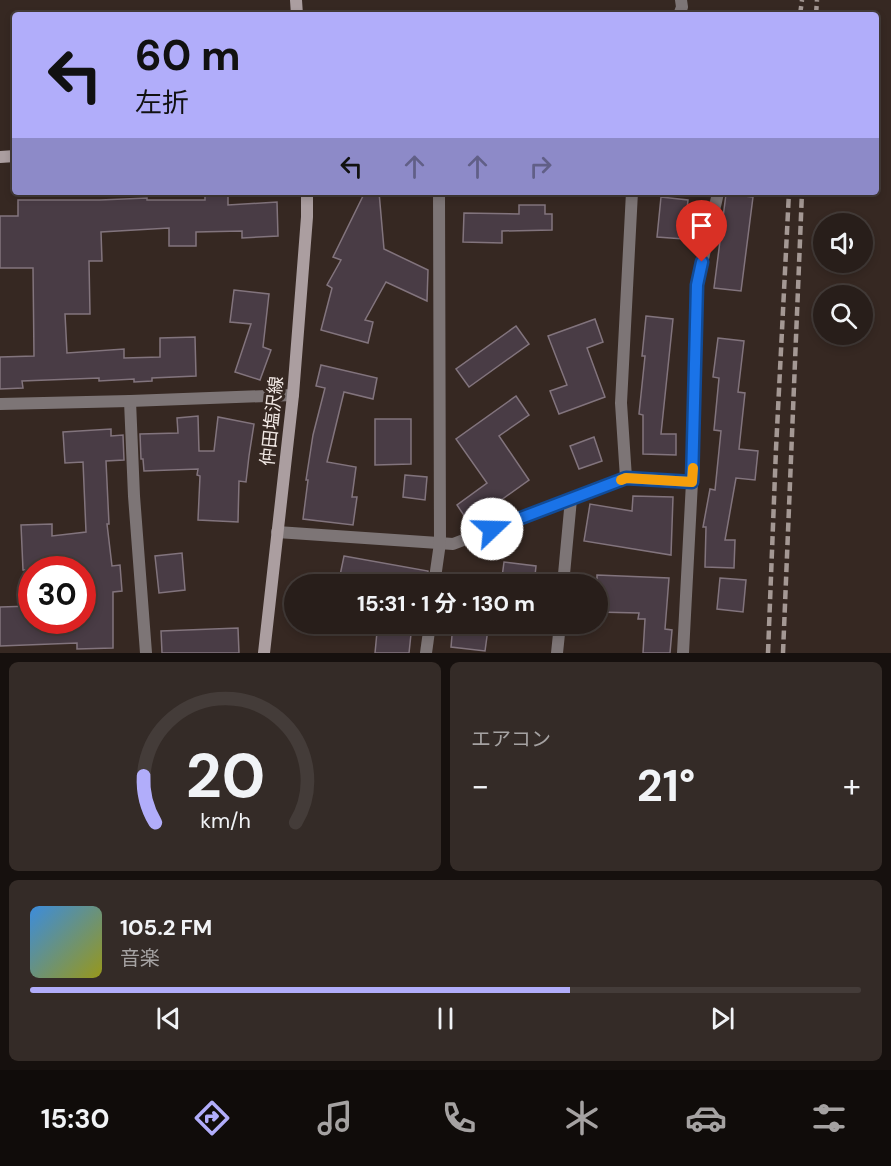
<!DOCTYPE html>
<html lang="ja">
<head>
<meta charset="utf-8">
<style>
	body { margin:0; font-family:"DM Sans","Noto Sans JP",sans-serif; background:#342b27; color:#f1f3f6; height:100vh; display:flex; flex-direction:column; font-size:22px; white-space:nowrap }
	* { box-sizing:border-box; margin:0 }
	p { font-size:20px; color:#a5a2a2 }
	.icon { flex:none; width:33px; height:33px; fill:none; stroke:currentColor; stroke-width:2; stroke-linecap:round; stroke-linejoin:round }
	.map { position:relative; height:653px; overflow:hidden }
	.details { display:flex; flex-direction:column; gap:9px; padding:9px; background:#16100e; flex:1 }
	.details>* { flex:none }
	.top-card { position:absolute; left:12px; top:12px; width:867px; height:183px; border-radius:6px; box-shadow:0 3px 9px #0003,0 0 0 2px #443c39; background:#b1adfa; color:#111; overflow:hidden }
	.buttons { position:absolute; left:813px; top:213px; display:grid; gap:12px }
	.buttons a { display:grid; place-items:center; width:60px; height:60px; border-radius:50%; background:#281e1a; box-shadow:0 3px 9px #0003,0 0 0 2px #443c39; font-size:30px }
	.speed { position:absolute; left:18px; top:556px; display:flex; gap:12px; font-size:30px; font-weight:700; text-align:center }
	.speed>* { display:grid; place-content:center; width:78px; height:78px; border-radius:50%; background:#281e1a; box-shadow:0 3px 9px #0003,0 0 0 2px #443c39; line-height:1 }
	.speed .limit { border:9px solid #d22; background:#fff; color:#111 }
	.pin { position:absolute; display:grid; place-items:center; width:51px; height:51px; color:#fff; margin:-62px -26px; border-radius:50% 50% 50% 0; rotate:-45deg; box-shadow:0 0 6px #0007 }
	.pin .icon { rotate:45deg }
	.me { position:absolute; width:66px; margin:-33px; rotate:69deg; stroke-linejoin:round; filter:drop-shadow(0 0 4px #0008) }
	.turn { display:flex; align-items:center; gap:21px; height:126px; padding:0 24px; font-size:27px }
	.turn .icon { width:78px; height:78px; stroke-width:2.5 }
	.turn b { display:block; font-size:42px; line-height:51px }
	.lanes { display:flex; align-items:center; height:57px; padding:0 24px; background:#0003; justify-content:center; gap:30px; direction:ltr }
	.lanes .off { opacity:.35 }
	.big { font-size:45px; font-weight:700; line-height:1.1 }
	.details .card { flex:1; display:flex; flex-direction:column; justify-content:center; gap:9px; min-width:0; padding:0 21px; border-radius:9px; background:#342b27 }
	.details .dial { align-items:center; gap:0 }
	.dial svg { height:156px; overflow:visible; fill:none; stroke:#443c39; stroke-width:7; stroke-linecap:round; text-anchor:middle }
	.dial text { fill:#f1f3f6; stroke:none }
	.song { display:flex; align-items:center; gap:18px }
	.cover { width:72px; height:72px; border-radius:9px; background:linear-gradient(135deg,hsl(210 70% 55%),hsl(60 70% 35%)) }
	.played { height:6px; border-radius:3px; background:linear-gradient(90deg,#b1adfa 65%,#443c39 65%) }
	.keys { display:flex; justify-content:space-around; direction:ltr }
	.heat { display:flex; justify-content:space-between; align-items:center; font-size:33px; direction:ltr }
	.details .tiles { flex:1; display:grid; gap:9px; grid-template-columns:1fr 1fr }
	.card:last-child { grid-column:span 2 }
	.trip { position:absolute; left:284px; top:574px; width:324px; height:60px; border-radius:30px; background:#281e1a; box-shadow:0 3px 9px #0003,0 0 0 2px #443c39; font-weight:700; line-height:60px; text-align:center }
	.dock { display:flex; height:96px; justify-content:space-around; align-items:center; background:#100c0a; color:#a5a2a2 }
	.dock .icon { width:42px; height:42px }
	.dock .current { color:#b1adfa }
	.dock b { font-size:27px; color:#f1f3f6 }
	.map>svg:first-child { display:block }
	.building { fill:#493c45; stroke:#82747d; stroke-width:1.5 }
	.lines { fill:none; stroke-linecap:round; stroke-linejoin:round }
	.street { stroke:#7d7576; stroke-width:12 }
	.secondary { stroke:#ab9ea0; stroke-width:12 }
	.rail { stroke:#a49894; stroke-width:4.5; stroke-dasharray:9 4.5; stroke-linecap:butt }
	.route-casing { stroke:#114b97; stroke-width:15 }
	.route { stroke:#1a73e8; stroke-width:10 }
	.slow { stroke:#f59e0b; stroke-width:10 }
	.labels { text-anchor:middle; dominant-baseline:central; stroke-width:6; stroke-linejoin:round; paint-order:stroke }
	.street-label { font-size:18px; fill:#f2e9e5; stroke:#362822 }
</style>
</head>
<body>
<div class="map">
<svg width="891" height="653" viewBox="0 0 891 653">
	<rect width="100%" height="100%" fill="#362822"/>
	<!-- building -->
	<g class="building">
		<path d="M205,192H228V205L277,202L278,236L242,238V231L196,232V246H169V228L101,232L102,261H89L90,314H65L67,353L124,349V358L160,357V338L195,337L196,376L152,378V381L134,382V379L99,381V378L22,381L23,388L0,389V357L34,356L33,268H0V216H18V200H100L147,198V200H205Z"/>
		<path d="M365,192H379L384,249L428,270L427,301L386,282L365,320L373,322L368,343L321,330L332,288L327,285L341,260L333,257Z"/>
		<path d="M726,194L753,197L741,291L714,288Z"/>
		<path d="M661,197L688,200L684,239L657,237Z"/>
		<path d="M519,205H545V214H552V230L502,231V243L463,242L464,213L519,214Z"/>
		<path d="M234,290L269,294L263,347L271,350L260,380L235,372L251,324L230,322Z"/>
		<path d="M646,316L673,319L661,434H676V455L643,454V415L639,414L645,356H642Z"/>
		<path d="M595,319L603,342L587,348L605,397L559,414L550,391L567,385L548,336Z"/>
		<path d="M516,326L529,344L469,387L456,369Z"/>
		<path d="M718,338L744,341L738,392L745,393L739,449L758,451L755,480L736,478L725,540H735L734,568L705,567L706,527H703L710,489L715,490L721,431L714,430L719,378L713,377Z"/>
		<path d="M321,365L377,378L373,399L344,392L327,462L356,467L352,497H357L353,525L303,519L308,480H306L313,435L325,388L316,386Z"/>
		<path d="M516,396L529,415L499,436L529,480L469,523L457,505L487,483L456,439Z"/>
		<path d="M198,416L199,451H214L218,417L254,424L249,456L246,482L239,481L238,522L198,520L200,476L197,475L198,469L144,471L143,459H141L140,434L178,433L177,418Z"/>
		<path d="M375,419H411V464L375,465Z"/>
		<path d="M111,429V436L123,435L124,460L106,461L109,524H107L112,566L120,565L122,591L113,592V648L77,649V643L0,646V607L32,606V621H82V618H86L82,591V570H23L21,525L52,524V536L86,532L83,462L65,463L63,432Z"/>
		<path d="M594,437L602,461L579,469L570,446Z"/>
		<path d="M405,475L427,477L425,500L403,497Z"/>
		<path d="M633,496L673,497L671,555L584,541L590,504L632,511Z"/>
		<path d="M182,553L185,590L159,593L155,556Z"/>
		<path d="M344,556L428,571L426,585H338Z"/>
		<path d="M504,562L536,566L534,585H501Z"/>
		<path d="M597,575L669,578L665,629L672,630L670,653H643L645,619H638L639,613L597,612Z"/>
		<path d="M720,578L746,580L743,612L717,609Z"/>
		<path d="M453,624L488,629L485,651L451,647Z"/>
		<path d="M238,628L239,653H162L161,631Z"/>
		<path d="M377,632L411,634L409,653H375Z"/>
	</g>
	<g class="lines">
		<!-- street -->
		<g class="street">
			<path d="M679,15L682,7L681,0"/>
			<path d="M130,401L134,496L146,653"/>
			<path d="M0,404L130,401L293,395"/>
			<path d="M626,478L621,403L632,192"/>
			<path d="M277,532L453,544L626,478L692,482L697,285L718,193"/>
			<path d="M434,585L440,543L439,192"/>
			<path d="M563,585L571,499"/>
			<path d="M426,653L430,624"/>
			<path d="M557,653L560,624"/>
			<path d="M683,653L692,482"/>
		</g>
		<!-- secondary -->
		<g class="secondary">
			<path d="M296,0L297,15"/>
			<path d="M0,157L15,156"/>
			<path d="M264,653L293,395L307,217V192"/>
		</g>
		<!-- rail -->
		<g class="rail">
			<path d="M800,15L802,0"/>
			<path d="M816,15L817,0"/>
			<path d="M768,653L776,449L789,192"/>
			<path d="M783,653L802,192"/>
		</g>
	</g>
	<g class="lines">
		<defs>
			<path id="route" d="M492,529L626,478L692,482L697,285L702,262"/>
		</defs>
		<!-- route casing -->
		<use href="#route" class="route-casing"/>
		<!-- route -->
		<use href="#route" class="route"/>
		<!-- slow -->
		<path class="slow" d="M621,480L626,478L692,482L693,468"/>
	</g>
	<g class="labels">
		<!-- street labels -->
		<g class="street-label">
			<text transform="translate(272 421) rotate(-84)">仲田塩沢線</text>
		</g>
	</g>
</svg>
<div class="buttons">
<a><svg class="icon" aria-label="sound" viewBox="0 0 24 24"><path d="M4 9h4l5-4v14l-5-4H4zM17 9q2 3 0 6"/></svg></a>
<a><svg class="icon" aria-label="search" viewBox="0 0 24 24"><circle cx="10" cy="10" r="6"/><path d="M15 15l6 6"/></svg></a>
</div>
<div class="speed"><div class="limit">30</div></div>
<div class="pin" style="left:702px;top:262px;background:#d93025"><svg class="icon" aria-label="arrive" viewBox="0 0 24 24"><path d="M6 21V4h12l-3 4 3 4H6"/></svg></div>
<svg class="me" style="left:492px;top:529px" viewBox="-20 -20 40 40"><circle r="19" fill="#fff"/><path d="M0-13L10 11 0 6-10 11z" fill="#1a73e8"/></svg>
<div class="trip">15:31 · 1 分 · 130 m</div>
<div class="top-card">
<div class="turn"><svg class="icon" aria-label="left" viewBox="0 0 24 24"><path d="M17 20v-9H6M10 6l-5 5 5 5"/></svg><div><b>60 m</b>左折</div></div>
<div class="lanes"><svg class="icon" aria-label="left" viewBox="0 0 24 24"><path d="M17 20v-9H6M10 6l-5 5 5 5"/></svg><svg class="icon off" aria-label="ahead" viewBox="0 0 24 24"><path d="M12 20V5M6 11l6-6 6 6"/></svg><svg class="icon off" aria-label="ahead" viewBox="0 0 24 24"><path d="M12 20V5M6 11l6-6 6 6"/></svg><svg class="icon off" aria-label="right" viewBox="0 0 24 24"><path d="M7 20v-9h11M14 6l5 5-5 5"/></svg></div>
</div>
</div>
<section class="details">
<div class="tiles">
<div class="card dial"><svg viewBox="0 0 100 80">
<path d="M14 69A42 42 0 1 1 86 69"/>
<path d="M14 69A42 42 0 0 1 8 45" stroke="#b1adfa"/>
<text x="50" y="56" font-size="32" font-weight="700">20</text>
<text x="50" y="72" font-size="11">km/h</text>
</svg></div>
<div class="card"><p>エアコン</p>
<div class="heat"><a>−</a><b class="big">21°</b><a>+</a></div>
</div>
<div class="card">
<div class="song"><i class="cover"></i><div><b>105.2 FM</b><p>音楽</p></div></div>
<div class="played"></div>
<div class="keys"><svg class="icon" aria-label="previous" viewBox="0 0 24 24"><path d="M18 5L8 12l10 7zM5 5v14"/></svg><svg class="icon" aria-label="pause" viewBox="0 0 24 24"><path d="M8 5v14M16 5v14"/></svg><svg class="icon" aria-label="next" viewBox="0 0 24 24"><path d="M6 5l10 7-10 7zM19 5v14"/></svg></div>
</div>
</div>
</section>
<nav class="dock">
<b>15:30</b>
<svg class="icon current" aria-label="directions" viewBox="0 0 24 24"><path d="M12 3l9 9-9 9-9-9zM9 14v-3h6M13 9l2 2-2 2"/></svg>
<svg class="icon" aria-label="music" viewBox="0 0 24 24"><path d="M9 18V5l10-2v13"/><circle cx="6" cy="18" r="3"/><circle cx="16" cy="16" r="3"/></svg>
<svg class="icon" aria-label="phone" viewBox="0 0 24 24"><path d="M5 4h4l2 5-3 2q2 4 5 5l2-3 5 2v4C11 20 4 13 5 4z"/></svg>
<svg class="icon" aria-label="climate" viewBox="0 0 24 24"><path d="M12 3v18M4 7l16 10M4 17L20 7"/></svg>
<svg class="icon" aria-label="car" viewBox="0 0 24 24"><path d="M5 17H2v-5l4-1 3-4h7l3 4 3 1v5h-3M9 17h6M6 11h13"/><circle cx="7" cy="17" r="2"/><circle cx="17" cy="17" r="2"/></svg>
<svg class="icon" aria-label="filters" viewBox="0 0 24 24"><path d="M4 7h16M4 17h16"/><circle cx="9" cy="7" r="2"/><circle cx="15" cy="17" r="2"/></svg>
</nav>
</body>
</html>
